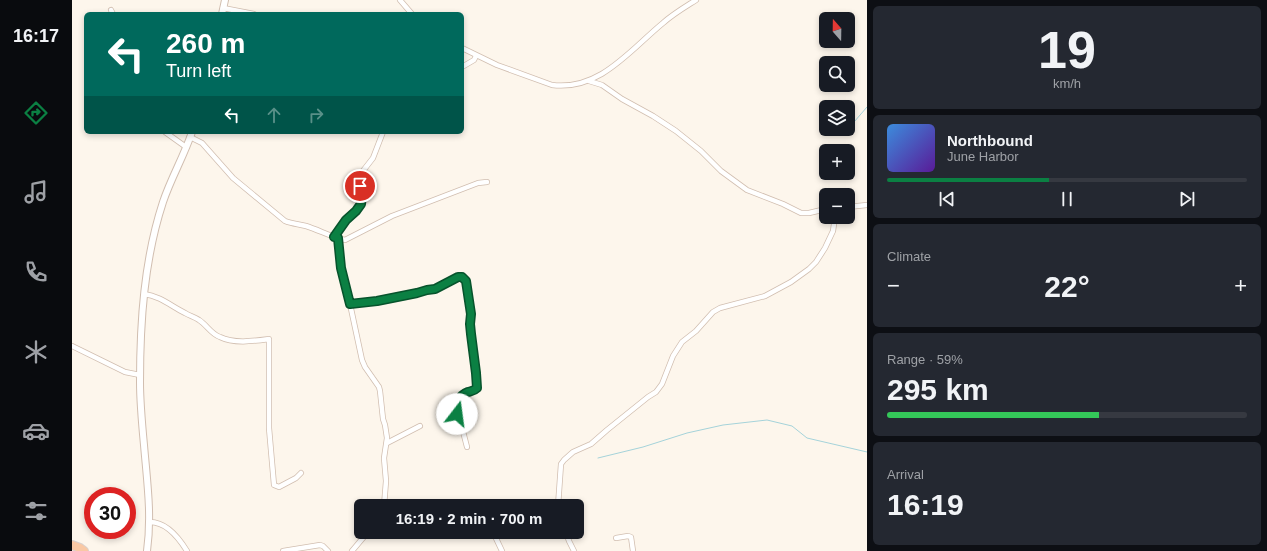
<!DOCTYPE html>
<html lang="en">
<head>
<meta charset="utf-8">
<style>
	body { margin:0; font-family:Arial,sans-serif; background:#242831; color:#f1f3f6; height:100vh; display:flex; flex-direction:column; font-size:15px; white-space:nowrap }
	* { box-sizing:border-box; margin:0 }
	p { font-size:13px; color:#9ea1a6 }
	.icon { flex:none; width:22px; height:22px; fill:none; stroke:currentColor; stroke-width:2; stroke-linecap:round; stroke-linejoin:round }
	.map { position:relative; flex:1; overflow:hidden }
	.details { display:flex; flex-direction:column; gap:6px; padding:6px; background:#0d0f14; width:400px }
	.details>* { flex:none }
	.banner { position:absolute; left:12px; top:12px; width:380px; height:122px; border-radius:6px; box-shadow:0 2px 6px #0003; background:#00695c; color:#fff; overflow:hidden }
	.needle { width:26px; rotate:340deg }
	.buttons { position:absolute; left:747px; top:12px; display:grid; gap:8px }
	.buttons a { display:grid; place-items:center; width:36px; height:36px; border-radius:6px; background:#171b24; box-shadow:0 2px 6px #0003; font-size:20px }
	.speed { position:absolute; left:12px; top:487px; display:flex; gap:8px; font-size:20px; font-weight:700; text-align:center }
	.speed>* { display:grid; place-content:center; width:52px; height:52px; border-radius:50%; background:#171b24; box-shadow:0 2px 6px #0003; line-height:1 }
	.speed .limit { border:6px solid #d22; background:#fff; color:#111 }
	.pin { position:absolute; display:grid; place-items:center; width:34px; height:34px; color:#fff; margin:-17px; border:2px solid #fff; border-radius:50%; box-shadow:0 1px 4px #0007 }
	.me { position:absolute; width:44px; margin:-22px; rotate:15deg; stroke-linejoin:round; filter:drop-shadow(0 0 3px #0008) }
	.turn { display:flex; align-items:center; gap:14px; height:84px; padding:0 16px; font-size:18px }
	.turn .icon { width:52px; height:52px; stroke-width:2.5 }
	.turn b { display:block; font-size:28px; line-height:34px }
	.lanes { display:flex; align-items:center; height:38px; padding:0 16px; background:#0003; justify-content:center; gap:20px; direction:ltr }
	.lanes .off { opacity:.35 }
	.big { font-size:30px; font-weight:600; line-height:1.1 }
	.details .widget { flex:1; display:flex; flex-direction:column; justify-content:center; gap:6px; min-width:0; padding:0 14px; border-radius:6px; background:#242831 }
	.details .dial { align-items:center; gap:0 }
	.dial b { font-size:52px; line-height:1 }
	.song { display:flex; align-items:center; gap:12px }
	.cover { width:48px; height:48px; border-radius:6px; background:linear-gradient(135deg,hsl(210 70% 55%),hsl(270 70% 35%)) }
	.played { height:4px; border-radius:2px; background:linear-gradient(90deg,#0b8043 45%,#363941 45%) }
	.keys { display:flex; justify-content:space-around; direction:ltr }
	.heat { display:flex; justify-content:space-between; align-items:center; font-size:22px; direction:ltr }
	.charge { height:6px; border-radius:3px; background:linear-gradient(90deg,#34c759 59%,#363941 0) }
	.trip { position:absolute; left:282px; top:499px; width:230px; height:40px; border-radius:6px; background:#171b24; box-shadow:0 2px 6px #0003; font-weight:600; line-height:40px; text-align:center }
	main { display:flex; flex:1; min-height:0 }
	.tabs { display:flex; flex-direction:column; width:72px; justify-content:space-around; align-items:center; background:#090b0e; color:#9ea1a6 }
	.tabs .icon { width:28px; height:28px }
	.tabs .on { color:#0b8043 }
	.tabs b { font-size:18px; color:#f1f3f6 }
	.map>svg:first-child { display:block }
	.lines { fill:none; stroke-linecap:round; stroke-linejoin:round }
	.stream { stroke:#a5d3da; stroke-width:1 }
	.minor-casing { stroke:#d1beb0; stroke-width:6 }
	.tertiary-casing { stroke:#d1beb0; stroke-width:8 }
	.trunk-casing { stroke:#dad1cd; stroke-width:10 }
	.minor { stroke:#fff; stroke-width:4.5 }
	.tertiary { stroke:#fff; stroke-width:6 }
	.trunk { stroke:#f9c8a4; stroke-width:8 }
	.route-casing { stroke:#07532c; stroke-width:10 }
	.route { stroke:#0b8043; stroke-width:7 }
</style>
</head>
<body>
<main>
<nav class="tabs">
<b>16:17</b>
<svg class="icon on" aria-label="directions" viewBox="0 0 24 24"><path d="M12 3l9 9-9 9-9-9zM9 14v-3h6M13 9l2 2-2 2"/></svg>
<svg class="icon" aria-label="music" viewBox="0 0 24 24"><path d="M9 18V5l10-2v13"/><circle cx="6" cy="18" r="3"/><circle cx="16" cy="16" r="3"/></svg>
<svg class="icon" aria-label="phone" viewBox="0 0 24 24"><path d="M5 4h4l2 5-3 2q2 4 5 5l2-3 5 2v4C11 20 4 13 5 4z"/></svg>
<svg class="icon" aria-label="climate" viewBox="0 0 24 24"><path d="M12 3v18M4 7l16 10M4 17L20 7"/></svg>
<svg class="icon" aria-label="car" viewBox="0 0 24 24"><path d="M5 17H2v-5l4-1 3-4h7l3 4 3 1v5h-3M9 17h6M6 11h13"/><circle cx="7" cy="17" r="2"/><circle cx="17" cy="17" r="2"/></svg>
<svg class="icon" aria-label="filters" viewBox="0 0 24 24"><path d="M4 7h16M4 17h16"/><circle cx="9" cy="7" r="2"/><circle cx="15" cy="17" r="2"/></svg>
</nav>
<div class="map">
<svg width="795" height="551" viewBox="0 0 795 551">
	<rect width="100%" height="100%" fill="#fdf6ec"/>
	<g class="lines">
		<!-- stream -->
		<g class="stream">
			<path d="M776,129L795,107"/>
			<path d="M772,133L776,129"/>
			<path d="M526,458L571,447L615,433L651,425L695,420L720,426L735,438L795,452"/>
		</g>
		<defs>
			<g id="minor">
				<path d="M328,0L340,14"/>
				<path d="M151,8L182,14"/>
				<path d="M39,10L41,14"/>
				<path d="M390,48L425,65L480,85C528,91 558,50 591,23C601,14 613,7 624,0"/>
				<path d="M390,67L402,60L404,56"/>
				<path d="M517,81L530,85L550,99L581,116L604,131L629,151L649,171L675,190L711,204L729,213H737L754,209"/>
				<path d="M93,132L114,147"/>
				<path d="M118,137L130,143L161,178L213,221C220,224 227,224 234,226C247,230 259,237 273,240L320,216L406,183L415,182"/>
				<path d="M776,207L795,205"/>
				<path d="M262,237L274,221L284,211L289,204L290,196L287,176L301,158L311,132"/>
				<path d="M265,238L269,268L272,276L290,360L293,367L307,387L308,391L311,419L313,425L315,438L312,458L314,481L312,506"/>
				<path d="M72,294C88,296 99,306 113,313C118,316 123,317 127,320C135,325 139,334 148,337C162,344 182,341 197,339V428L202,485L207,487L224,478L229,473"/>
				<path d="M278,304L305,301L345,293L355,290L363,289L386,277H390L394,281L399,314L398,324L399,334L404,373L405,389L403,391L391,395L386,400L384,407L385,414L388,420L395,447"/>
				<path d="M0,346L53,372L68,375"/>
				<path d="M315,443L348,426"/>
				<path d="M486,506L489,464L492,460L501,452L519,444L535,430L576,397L584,392L590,384L601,356L610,342L624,331L641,312L648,308L693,296L719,282L737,269L744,262L753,248L761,231L763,217"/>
				<path d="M78,522C95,522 107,538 115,551"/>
				<path d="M421,532L430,551"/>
				<path d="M494,532L497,541L502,551"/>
				<path d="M544,538L556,536L559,537L561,551"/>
				<path d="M211,551L248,545L251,546L256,551"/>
				<path d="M280,551L296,532"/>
			</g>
			<g id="tertiary">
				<path d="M150,14L153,0"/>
				<path d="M75,551C80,515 75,481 72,445C70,424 68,403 68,382C68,322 72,260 91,202C99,178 112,156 120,132"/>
			</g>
			<path id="trunk" d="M0,545L8,548L12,551"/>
		</defs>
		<!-- minor casing -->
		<use href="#minor" class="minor-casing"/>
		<!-- tertiary casing -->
		<use href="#tertiary" class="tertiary-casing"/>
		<!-- trunk casing -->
		<use href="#trunk" class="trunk-casing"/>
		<!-- minor -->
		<use href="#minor" class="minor"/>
		<!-- tertiary -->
		<use href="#tertiary" class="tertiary"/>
		<!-- trunk -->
		<use href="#trunk" class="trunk"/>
	</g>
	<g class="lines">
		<defs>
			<path id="route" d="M288,186L290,196L289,204L284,211L274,220L262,237L266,238L269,268L278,304L305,301L345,293L355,290L363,289L386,277H390L394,281L399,314L398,324L399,334L404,373L405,388C402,391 400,391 396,392C386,396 383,405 385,414"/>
		</defs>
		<!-- route casing -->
		<use href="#route" class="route-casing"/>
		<!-- route -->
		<use href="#route" class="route"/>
	</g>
</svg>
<div class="buttons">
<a><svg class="needle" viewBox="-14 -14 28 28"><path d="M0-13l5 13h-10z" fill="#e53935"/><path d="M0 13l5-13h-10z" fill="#9ea1a6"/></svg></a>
<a><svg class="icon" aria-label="search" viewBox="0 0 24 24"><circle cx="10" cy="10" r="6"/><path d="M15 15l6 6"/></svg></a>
<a><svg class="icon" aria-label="layers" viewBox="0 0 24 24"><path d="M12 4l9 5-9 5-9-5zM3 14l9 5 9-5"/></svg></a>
<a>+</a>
<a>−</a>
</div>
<div class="speed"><div class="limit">30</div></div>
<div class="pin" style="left:288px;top:186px;background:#d93025"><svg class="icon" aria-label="arrive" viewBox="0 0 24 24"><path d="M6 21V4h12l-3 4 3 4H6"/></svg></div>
<svg class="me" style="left:385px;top:414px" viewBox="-20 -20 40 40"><circle r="19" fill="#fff"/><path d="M0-13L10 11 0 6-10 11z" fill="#0b8043"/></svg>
<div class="trip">16:19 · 2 min · 700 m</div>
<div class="banner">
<div class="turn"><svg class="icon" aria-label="left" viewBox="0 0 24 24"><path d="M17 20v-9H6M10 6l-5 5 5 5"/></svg><div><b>260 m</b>Turn left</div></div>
<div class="lanes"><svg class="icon" aria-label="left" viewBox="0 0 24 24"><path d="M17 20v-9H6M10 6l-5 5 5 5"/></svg><svg class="icon off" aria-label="ahead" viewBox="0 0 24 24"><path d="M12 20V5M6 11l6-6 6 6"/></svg><svg class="icon off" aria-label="right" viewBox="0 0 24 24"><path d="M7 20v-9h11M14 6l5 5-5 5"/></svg></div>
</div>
</div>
<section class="details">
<div class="widget dial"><b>19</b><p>km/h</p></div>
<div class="widget">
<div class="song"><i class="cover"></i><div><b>Northbound</b><p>June Harbor</p></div></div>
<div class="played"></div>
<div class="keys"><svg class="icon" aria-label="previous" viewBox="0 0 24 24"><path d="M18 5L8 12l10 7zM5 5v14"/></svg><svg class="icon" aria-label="pause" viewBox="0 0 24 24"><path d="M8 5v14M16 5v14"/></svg><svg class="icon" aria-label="next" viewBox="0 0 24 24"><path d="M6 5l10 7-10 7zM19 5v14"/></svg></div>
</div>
<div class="widget"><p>Climate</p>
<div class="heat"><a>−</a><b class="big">22°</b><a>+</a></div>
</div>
<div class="widget"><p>Range · 59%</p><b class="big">295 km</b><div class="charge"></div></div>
<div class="widget"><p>Arrival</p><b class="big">16:19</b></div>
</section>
</main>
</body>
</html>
